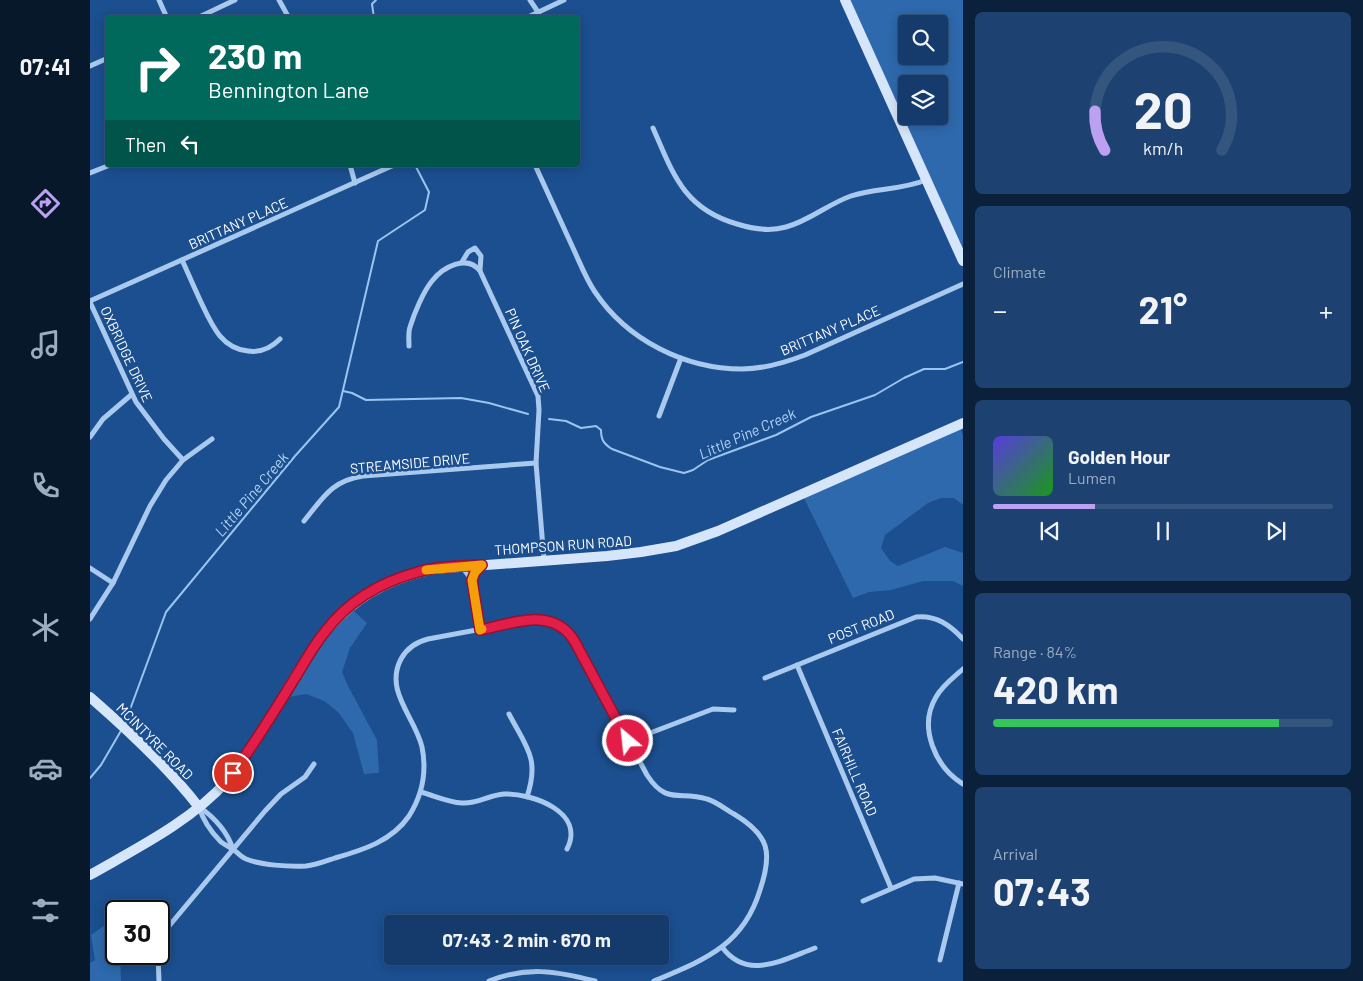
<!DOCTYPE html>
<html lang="en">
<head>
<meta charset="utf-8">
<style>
	body { margin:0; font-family:Barlow,sans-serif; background:#1d4271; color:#f1f3f6; height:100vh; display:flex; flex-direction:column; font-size:19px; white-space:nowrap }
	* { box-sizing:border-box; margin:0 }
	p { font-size:16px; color:#9dadc1 }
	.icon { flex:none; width:28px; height:28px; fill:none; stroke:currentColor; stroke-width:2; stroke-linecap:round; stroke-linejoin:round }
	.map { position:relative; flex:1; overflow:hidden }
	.panel { display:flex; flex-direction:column; gap:12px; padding:12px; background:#0b203b; width:400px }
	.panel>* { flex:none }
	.hud { position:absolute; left:15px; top:15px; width:475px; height:152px; border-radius:5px; box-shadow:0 2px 12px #0003,0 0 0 1px #33557e; background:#00695c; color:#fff; overflow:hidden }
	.fabs { position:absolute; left:808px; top:15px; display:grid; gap:10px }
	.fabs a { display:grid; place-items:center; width:50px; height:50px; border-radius:5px; background:#143b6b; box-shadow:0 2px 12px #0003,0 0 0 1px #33557e; font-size:25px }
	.speed { position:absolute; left:15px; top:900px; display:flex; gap:10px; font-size:25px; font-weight:700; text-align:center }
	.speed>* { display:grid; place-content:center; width:65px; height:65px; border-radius:50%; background:#143b6b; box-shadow:0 2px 12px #0003,0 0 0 1px #33557e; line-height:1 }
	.speed .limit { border:2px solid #111; border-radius:8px; background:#fff; color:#111 }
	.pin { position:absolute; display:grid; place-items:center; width:42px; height:42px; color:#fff; margin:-21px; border:2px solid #fff; border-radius:50%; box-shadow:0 1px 5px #0007 }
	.me { position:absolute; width:55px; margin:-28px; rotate:332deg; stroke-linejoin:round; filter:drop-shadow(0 0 4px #0008) }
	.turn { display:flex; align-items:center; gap:18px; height:105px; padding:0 20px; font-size:22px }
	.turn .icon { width:65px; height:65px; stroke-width:2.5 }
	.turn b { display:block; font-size:35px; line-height:42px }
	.then { display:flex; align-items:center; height:48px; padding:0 20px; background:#0003; gap:10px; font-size:19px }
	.big { font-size:38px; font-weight:700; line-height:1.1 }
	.panel .tile { flex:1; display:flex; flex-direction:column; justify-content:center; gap:8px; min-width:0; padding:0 18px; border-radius:8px; background:#1d4271 }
	.panel .dial { align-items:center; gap:0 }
	.dial svg { height:130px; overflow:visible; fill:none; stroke:#33557e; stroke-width:7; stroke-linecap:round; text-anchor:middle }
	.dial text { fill:#f1f3f6; stroke:none }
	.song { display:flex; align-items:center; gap:15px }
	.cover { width:60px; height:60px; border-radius:8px; background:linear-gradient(135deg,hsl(250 70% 55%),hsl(120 70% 35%)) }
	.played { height:5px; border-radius:2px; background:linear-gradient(90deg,#bca0f2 30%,#33557e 30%) }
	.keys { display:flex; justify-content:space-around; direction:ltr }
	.heat { display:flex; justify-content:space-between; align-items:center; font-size:28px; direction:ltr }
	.charge { height:8px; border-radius:4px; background:linear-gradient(90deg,#34c759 84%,#33557e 0) }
	.trip { position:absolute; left:294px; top:915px; width:285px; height:50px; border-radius:5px; background:#143b6b; box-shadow:0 2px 12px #0003,0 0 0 1px #33557e; font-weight:700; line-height:50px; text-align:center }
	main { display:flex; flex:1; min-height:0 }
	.dock { display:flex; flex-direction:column; width:90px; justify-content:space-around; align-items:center; background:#08182b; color:#9dadc1 }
	.dock .icon { width:35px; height:35px }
	.dock .on { color:#bca0f2 }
	.dock b { font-size:22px; color:#f1f3f6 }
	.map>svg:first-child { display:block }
	.green { fill:#2e69ad; fill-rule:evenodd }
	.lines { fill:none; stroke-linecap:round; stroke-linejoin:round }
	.stream { stroke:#9cc4f0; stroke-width:2 }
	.street { stroke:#a9c9ee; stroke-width:5 }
	.secondary { stroke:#d6e6fa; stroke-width:10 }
	.route-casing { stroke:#92132f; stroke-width:12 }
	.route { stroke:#e11d48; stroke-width:9 }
	.slow { stroke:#f59e0b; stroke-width:9 }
	.labels { text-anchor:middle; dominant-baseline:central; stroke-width:5; stroke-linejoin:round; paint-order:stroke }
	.street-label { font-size:14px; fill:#fff; stroke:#1b4f8f }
	.water-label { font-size:15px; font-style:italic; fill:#b5d3f5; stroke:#1b4f8f }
</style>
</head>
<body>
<main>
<nav class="dock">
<b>07:41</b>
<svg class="icon on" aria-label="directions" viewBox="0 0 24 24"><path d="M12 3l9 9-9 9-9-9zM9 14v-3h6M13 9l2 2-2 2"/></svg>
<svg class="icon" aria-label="music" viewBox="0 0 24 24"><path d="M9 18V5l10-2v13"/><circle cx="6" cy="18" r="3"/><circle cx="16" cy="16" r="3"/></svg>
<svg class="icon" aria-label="phone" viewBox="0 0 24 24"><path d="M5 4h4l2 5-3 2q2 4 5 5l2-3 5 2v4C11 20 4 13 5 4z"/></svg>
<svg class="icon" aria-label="climate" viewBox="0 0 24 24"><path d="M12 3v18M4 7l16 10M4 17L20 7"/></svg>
<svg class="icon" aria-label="car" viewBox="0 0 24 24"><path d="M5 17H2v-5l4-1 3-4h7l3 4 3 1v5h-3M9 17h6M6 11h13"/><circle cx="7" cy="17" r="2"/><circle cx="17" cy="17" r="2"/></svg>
<svg class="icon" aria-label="filters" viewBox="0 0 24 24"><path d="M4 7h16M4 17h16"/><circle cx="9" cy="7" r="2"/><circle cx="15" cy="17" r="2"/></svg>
</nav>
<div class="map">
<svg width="873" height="981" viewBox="0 0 873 981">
	<rect width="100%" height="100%" fill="#1b4f8f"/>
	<!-- green -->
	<g class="green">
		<path d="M760,0H873V255ZM816,24H849V56H816ZM816,84H849V116H816Z"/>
		<path d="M873,428L871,431L873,435V505L864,498H851L838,503L795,535L791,548L800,561L808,566L855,547L873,553V586L863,581H833L801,590L779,592L763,598L712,494L835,445Z"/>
		<path d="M259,607L277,623L260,648L252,672L259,688L287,740L289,773L274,774L263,733L248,712L234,701L216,694L193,698Z"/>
		<path d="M23,912L26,914V954H30L31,981H0V963L5,960L1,935L15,925Z"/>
	</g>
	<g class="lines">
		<!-- stream -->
		<g class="stream">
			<path d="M284,18L282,4L286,0"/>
			<path d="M253,391L262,393L276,400L371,398L399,403L438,414"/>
			<path d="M459,419L476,421L491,428L506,426L511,430C511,440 514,444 522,449L570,467L594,473L603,470L618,460L686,435L721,417L785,395L814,378L834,369H855L873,362"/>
			<path d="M35,723L76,612L205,456L249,407L288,241L335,210L339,192L325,165"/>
			<path d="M0,778L11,765L32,729"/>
		</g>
		<!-- street -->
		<g class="street">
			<path d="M69,0L77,18"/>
			<path d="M189,0L199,18"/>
			<path d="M440,0L448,12"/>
			<path d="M107,18L145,0"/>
			<path d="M436,18L474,0"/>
			<path d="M0,66L18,58"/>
			<path d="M563,128C583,174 594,209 647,224C663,229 679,232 696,227C719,221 738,204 761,196C785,188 812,190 836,180"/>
			<path d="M260,165L265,183"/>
			<path d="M445,165C458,193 470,220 483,248C490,263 496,279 505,292C537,340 595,369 652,369C673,369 694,363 715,355L873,284"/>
			<path d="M0,173L20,165"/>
			<path d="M92,260C98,273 104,287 110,300C121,323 130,348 158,351C171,353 181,348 190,339"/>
			<path d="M372,262L378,252L385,248L391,256L390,270"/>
			<path d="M0,301L304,165"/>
			<path d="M0,302L46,402L74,439L93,460"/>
			<path d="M319,346C319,340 318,333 320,327C324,314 333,292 342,281C353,267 377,254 390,271L448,396L449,410L446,463L454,560"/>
			<path d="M569,416L591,358"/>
			<path d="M0,437L13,419L41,395"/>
			<path d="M214,521C233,498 241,481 273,476L446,463"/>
			<path d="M372,567L382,580L390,630"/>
			<path d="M0,568L23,583"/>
			<path d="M0,619L23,583L60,506L76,480L93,460L122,439"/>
			<path d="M707,665L801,888"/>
			<path d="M873,669C864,677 852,686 846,697C828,727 845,767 873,784"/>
			<path d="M675,678L826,617C846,615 860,625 873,639"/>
			<path d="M419,714C436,747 450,758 437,797"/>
			<path d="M539,741L623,709L644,710"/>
			<path d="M331,792C345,796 358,802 372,803C387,804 399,795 414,794C442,793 496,812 477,849"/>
			<path d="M108,806C124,817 137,831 143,849"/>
			<path d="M109,807C113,820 121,832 131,842C135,845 140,847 144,850C148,853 151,857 156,859C171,865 199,867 216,866C226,865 236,861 245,858C273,850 302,841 319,816C333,794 337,772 332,747C325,717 294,691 311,659C317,648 326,642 338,639L440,620C457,618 470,623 482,636L557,775C577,806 590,790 617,799C627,802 635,809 644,814C679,835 683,852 670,890C653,946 614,960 564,981"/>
			<path d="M773,901L824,879L845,878L873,884"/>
			<path d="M69,945L79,926L175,811L191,794L215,777L224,764"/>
			<path d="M632,947C657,981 692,960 725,948"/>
			<path d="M68,954L69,981"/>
			<path d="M850,960L869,883"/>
			<path d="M399,981C437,966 466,971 505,981"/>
		</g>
		<!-- secondary -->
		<g class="secondary">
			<path d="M755,0L873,261"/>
			<path d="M0,697C38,730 77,766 108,806"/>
			<path d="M0,875C47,848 100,822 137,781C150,766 161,748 172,731C221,653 243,590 343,569L517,556L551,552L586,546L628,531L873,423"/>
		</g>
	</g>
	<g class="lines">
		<defs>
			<path id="route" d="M143,773C165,743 184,712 203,681C213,665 222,648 234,633C257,602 291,582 328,572C348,566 370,566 392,565L385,572L382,580L390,630C424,623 464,606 485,642L538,741"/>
		</defs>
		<!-- route casing -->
		<use href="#route" class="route-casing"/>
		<!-- route -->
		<use href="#route" class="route"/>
		<!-- slow -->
		<path class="slow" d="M336,570L392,565L385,572L382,580L390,630L392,629"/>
	</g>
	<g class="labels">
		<!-- street labels -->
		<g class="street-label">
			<text transform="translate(148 223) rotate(-24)">BRITTANY PLACE</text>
			<text transform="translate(740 330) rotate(-23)">BRITTANY PLACE</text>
			<text transform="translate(438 350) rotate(66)">PIN OAK DRIVE</text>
			<text transform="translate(37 354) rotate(65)">OXBRIDGE DRIVE</text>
			<text transform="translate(320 463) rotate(-5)">STREAMSIDE DRIVE</text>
			<text transform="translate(473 545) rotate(-4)">THOMPSON RUN ROAD</text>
			<text transform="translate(771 626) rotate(-22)">POST ROAD</text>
			<text transform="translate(65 741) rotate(45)">MCINTYRE ROAD</text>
			<text transform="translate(765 772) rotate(67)">FAIRHILL ROAD</text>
		</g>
		<!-- water labels -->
		<g class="water-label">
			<text transform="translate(657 433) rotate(-24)">Little Pine Creek</text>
			<text transform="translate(161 494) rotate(-50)">Little Pine Creek</text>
		</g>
	</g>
</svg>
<div class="fabs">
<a><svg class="icon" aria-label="search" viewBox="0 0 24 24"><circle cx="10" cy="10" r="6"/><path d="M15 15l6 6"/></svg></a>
<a><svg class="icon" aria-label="layers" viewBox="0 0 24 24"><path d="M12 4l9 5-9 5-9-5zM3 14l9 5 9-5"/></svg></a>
</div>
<div class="speed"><div class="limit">30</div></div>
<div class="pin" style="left:143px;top:773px;background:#d93025"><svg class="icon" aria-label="arrive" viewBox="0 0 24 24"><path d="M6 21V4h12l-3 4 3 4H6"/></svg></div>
<svg class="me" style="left:538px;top:741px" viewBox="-20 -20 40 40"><circle r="17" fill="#e11d48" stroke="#fff" stroke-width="3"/><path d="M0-11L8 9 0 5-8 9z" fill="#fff"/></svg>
<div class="trip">07:43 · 2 min · 670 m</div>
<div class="hud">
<div class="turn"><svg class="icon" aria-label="right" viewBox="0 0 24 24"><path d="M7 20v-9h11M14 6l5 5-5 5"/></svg><div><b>230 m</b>Bennington Lane</div></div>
<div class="then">Then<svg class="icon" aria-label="left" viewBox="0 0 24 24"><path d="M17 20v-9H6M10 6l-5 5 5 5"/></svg></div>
</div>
</div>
<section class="panel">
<div class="tile dial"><svg viewBox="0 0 100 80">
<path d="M14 69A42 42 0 1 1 86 69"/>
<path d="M14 69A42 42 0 0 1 8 45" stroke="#bca0f2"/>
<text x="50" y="56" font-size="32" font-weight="700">20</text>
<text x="50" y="72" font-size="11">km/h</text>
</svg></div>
<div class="tile"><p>Climate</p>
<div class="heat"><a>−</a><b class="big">21°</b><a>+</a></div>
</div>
<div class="tile">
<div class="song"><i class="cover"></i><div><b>Golden Hour</b><p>Lumen</p></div></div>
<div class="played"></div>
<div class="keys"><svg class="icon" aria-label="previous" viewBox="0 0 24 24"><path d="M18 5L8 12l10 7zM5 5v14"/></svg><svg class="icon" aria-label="pause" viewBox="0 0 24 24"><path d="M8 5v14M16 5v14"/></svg><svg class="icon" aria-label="next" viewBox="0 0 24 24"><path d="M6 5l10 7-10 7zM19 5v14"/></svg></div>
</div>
<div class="tile"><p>Range · 84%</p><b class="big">420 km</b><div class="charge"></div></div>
<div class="tile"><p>Arrival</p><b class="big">07:43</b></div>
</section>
</main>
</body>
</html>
